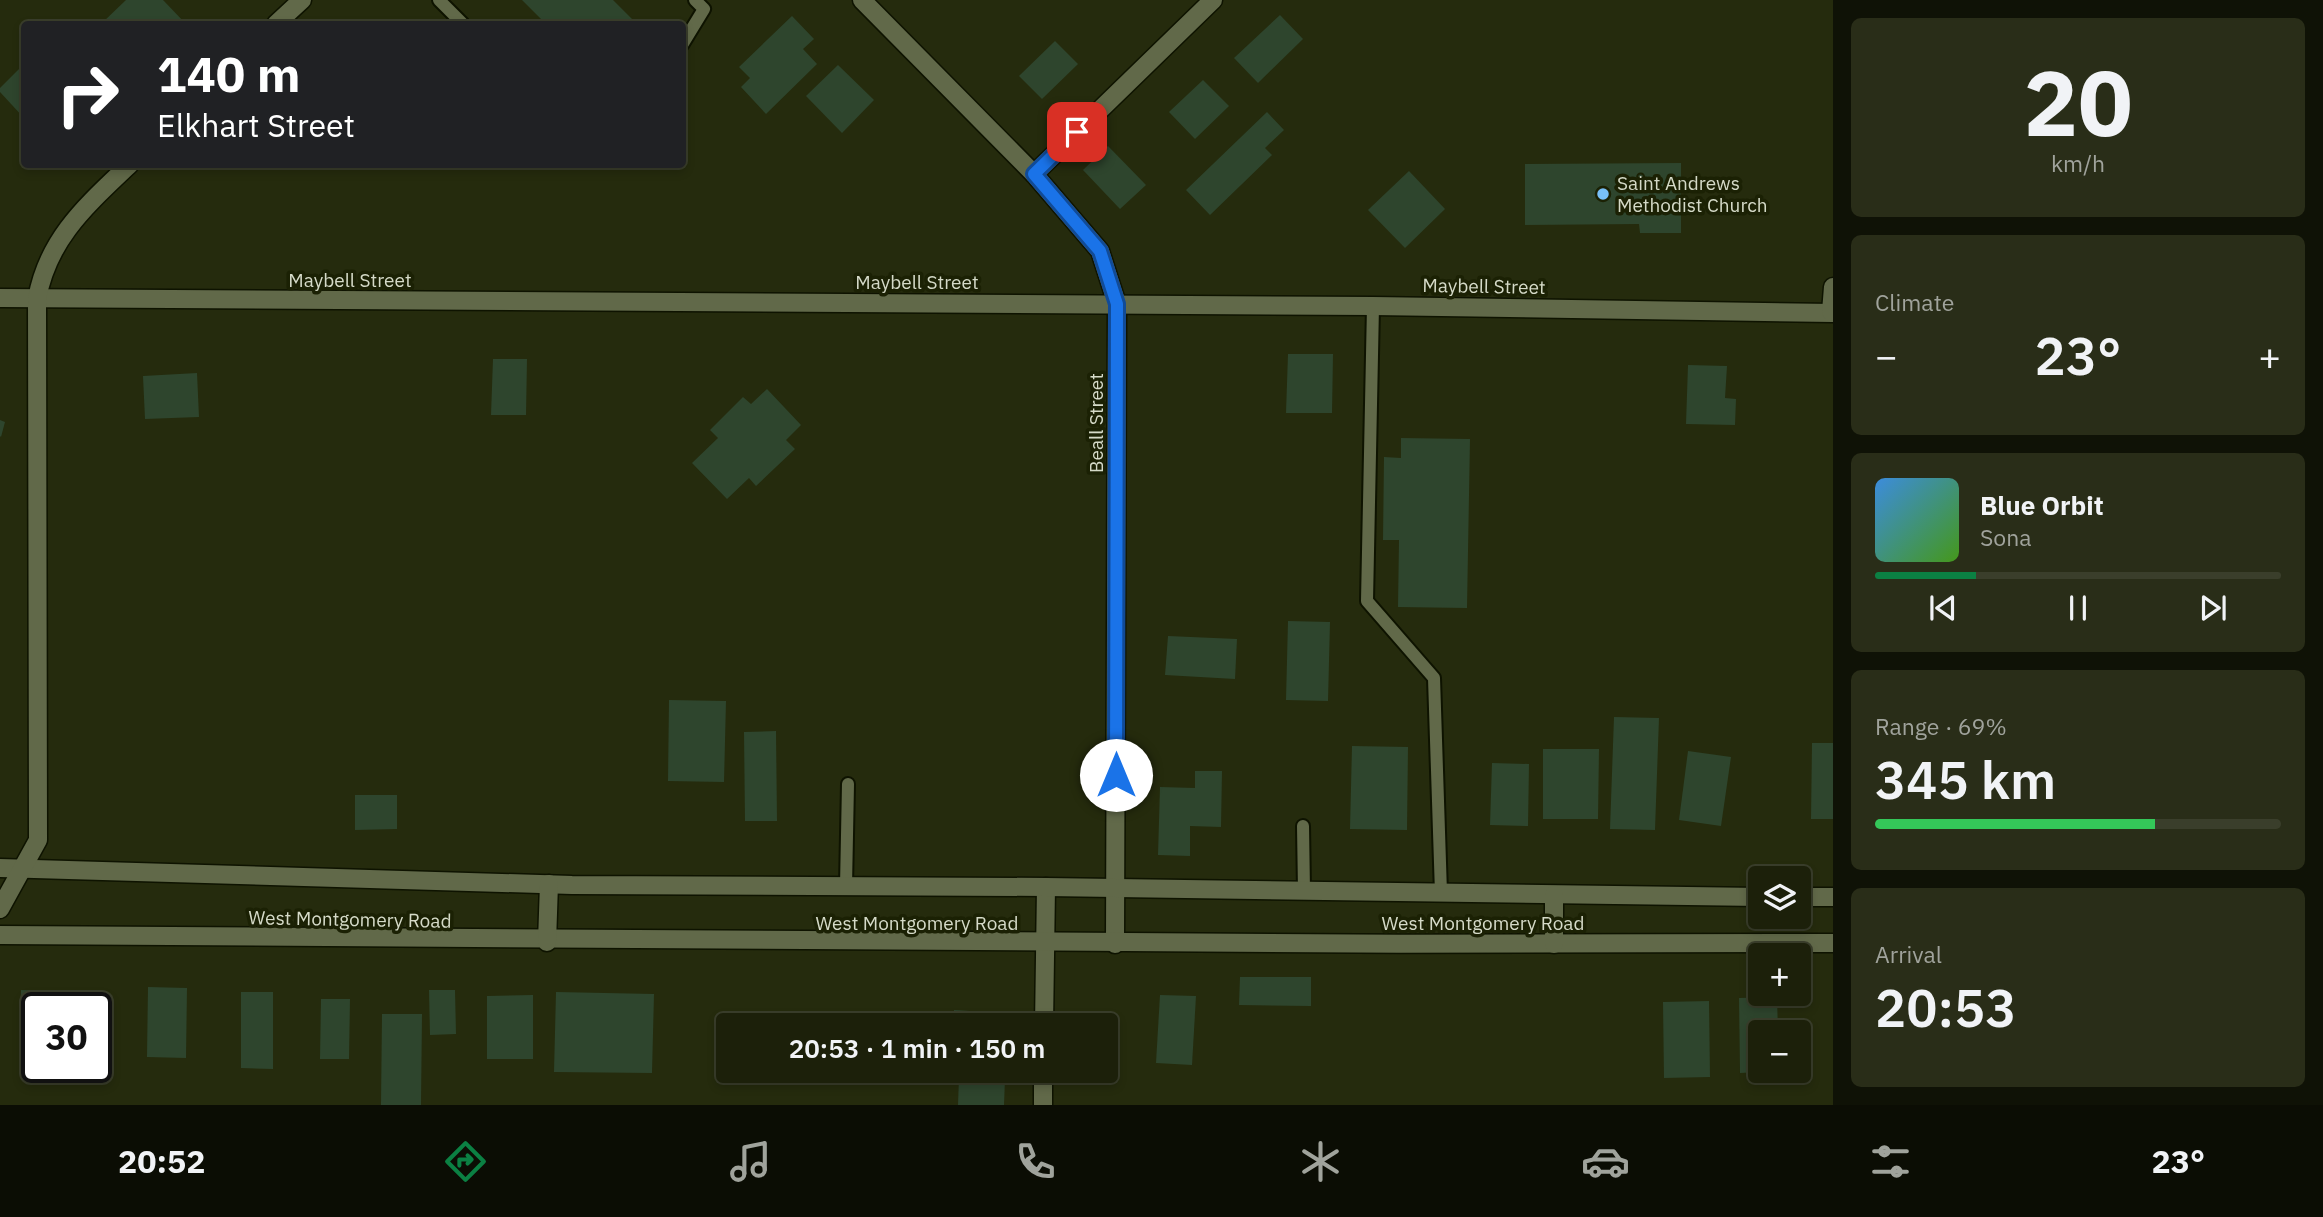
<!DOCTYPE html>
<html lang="en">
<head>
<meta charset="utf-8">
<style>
	body { margin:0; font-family:"IBM Plex Sans",sans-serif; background:#292d18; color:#f1f3f6; height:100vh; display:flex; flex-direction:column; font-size:26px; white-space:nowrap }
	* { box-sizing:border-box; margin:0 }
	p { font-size:23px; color:#a0a39c }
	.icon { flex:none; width:38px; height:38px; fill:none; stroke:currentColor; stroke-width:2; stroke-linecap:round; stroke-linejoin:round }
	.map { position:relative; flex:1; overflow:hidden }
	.drawer { display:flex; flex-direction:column; gap:18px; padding:18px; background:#0f1206; width:490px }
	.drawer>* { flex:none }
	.guide { position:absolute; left:21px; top:21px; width:665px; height:147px; border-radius:7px; box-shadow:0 4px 10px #0003,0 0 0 2px #3a3e2b; background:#202124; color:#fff; overflow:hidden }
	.controls { position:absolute; left:1748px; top:866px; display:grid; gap:14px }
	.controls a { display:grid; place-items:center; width:63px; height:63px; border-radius:7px; background:#1c200a; box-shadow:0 4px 10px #0003,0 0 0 2px #3a3e2b; font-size:35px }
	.speed { position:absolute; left:21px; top:992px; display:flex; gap:14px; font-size:35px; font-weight:700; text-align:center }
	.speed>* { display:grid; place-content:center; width:91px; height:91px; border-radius:50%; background:#1c200a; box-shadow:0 4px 10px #0003,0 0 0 2px #3a3e2b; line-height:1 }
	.speed .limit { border:4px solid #111; border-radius:10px; background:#fff; color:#111 }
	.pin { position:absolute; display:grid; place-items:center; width:60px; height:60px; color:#fff; margin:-30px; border-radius:14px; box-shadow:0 4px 10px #0006 }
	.me { position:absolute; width:77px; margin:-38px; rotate:0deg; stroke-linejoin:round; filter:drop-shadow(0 0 5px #0008) }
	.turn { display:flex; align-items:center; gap:24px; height:147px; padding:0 21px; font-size:32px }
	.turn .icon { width:91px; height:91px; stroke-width:2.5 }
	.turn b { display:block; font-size:49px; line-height:60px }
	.big { font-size:52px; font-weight:600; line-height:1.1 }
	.drawer .widget { flex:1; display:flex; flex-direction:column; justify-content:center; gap:10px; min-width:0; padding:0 24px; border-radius:10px; background:#292d18 }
	.drawer .dial { align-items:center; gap:0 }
	.dial b { font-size:91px; line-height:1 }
	.song { display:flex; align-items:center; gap:21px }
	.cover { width:84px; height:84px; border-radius:10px; background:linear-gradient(135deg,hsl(210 70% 55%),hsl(100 70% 35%)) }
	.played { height:7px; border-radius:4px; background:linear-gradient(90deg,#0b8043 25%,#3a3e2b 25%) }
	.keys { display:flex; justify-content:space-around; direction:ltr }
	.heat { display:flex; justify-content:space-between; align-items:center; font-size:38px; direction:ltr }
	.charge { height:10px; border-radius:5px; background:linear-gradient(90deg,#34c759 69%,#3a3e2b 0) }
	.trip { position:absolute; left:716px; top:1013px; width:402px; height:70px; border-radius:7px; background:#1c200a; box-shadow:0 4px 10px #0003,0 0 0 2px #3a3e2b; font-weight:600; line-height:70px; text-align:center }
	.tab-bar { display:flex; height:112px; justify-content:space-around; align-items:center; background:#0b0d04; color:#a0a39c }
	.tab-bar .icon { width:49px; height:49px }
	.tab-bar .current { color:#0b8043 }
	.tab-bar b { font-size:32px; color:#f1f3f6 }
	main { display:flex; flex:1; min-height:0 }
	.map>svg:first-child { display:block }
	.building { fill:#2e452d }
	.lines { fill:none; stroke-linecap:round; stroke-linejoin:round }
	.lane-casing { stroke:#0e1300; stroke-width:16 }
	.street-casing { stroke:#0e1300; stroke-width:21 }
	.secondary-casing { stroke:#0e1300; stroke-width:21 }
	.lane { stroke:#616949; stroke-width:12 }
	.street { stroke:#616949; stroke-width:18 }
	.secondary { stroke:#616949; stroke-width:18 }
	.route-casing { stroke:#114b97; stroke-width:18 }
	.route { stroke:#1a73e8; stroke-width:12 }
	.poi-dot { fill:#78bff7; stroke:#1b2104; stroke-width:2.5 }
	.labels { text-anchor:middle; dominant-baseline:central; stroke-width:7; stroke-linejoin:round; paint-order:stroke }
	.poi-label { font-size:19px; fill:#d5dac8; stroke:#1b2104; text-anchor:start }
	.street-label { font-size:19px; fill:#d5dac8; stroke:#1b2104 }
</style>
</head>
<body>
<main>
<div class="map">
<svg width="1833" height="1105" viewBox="0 0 1833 1105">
	<rect width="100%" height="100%" fill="#252b0d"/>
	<!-- building -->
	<g class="building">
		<path d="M126,0H163L185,23L101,24Z"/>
		<path d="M522,0H613L637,24H546Z"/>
		<path d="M1280,15L1303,39L1258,83L1234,58Z"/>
		<path d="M792,16L814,39L803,49L817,64L766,114L741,87L750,78L739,67Z"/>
		<path d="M1055,41L1078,64L1042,99L1019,76Z"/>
		<path d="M838,65L874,100L842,133L806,96Z"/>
		<path d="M22,66L24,69V118L0,92V88Z"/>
		<path d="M1203,80L1229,106L1195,139L1169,112Z"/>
		<path d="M1267,112L1284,130L1265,148L1272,155L1210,215L1186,190Z"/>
		<path d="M1108,146L1146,185L1120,209L1083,170Z"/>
		<path d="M1681,163V233H1640L1639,224L1525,225V164Z"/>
		<path d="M1409,171L1445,209L1405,248L1368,210Z"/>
		<path d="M1288,354H1333L1332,413H1286Z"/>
		<path d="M493,359H527L526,415H491Z"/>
		<path d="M1688,365L1727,366L1725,398L1736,399L1735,425L1686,424Z"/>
		<path d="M197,373L199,417L145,419L143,376Z"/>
		<path d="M767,389L801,425L786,440L795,449L756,486L749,478L727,499L692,463L718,438L710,430L743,397L751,404Z"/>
		<path d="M0,420L5,422L1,437L0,436Z"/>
		<path d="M1401,438L1470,439L1467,608L1398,607L1399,540H1383L1384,457L1401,458Z"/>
		<path d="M1288,621L1330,622L1328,701L1286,700Z"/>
		<path d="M1168,636L1237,639L1235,679L1165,675Z"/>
		<path d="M669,700L726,701L724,782L668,781Z"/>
		<path d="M1614,717L1659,718L1655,830L1610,829Z"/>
		<path d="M776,731L777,821H745L744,732Z"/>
		<path d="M1812,743H1833V819H1811Z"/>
		<path d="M1352,746L1408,747L1407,830L1350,829Z"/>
		<path d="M1543,749H1599L1598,819H1543Z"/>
		<path d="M1688,751L1731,757L1721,826L1679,820Z"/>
		<path d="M1492,763L1529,764L1528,826L1490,825Z"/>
		<path d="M1195,771H1222L1221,827L1190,826V856L1158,855L1160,787L1195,788Z"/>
		<path d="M355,795H397V829L355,830Z"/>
		<path d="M1240,977H1311V1006L1239,1005Z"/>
		<path d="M148,987L187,988L186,1058L147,1057Z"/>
		<path d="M21,990L66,991L65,1008H37V1059H19Z"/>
		<path d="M429,990H455L456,1034L430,1035Z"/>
		<path d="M241,992H273V1069L241,1068Z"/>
		<path d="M556,992L654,994L652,1073L554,1072Z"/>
		<path d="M533,995V1059H487V996Z"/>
		<path d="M1160,995L1196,996L1192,1065L1156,1063Z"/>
		<path d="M1777,997L1778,1032H1760V1072L1740,1073L1739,998Z"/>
		<path d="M321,999H350L349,1059H320Z"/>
		<path d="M1709,1001L1710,1077L1664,1078L1663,1002Z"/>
		<path d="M954,1010L1017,1014L1016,1026H953Z"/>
		<path d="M382,1014H422L421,1105H381Z"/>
		<path d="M959,1077L1005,1079L1004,1105H958Z"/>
	</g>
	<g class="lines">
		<defs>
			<g id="lane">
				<path d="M439,0L463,24"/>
				<path d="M682,45L704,9L695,0"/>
				<path d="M1373,306L1367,601L1434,678L1441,893"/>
				<path d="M1303,826L1304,891"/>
				<path d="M846,886L848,784"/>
			</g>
			<g id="street">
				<path d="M862,0L1034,174L1100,251L1117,304L1115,944"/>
				<path d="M1034,174L1213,0"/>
				<path d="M0,298L1373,306L1833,313"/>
				<path d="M1831,312L1833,287"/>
				<path d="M1044,1026L1046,887"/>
				<path d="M1043,1105V1071"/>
			</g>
			<g id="secondary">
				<path d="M276,24L302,0"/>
				<path d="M0,868L572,885L1046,887L1760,897"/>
				<path d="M1799,897H1833"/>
				<path d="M0,909L38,840L37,299C48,238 87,205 130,164"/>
				<path d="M0,935C611,943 1222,945 1833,943"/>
				<path d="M547,942L549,884"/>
				<path d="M1554,944V895"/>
			</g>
		</defs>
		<!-- lane casing -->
		<use href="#lane" class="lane-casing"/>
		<!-- street casing -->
		<use href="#street" class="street-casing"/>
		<!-- secondary casing -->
		<use href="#secondary" class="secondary-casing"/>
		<!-- lane -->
		<use href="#lane" class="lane"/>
		<!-- street -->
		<use href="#street" class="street"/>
		<!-- secondary -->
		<use href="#secondary" class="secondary"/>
	</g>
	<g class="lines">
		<defs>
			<path id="route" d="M1077,132L1034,174L1100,251L1117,304L1116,775"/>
		</defs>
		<!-- route casing -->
		<use href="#route" class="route-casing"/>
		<!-- route -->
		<use href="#route" class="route"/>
	</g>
	<!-- markers -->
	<circle class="poi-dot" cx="1603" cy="194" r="7"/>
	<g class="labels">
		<!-- poi labels -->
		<g class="poi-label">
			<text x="1617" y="183">Saint Andrews<tspan x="1617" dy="22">Methodist Church</tspan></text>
		</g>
		<!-- street labels -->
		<g class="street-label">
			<text x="350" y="280">Maybell Street</text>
			<text x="917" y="282">Maybell Street</text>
			<text transform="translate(1484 286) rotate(1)">Maybell Street</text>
			<text transform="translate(1096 423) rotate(-90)">Beall Street</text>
			<text transform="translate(350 919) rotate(1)">West Montgomery Road</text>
			<text x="917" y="923">West Montgomery Road</text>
			<text x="1483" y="923">West Montgomery Road</text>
		</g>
	</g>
</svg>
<div class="controls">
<a><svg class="icon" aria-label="layers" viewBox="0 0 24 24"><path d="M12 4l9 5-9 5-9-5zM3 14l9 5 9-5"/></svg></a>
<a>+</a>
<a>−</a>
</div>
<div class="speed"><div class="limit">30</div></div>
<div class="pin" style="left:1077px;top:132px;background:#d93025"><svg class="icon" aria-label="arrive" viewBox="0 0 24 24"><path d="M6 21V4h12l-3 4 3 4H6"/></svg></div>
<svg class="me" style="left:1116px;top:775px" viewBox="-20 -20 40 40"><circle r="19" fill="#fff"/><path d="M0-13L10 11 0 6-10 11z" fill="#1a73e8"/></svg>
<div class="trip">20:53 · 1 min · 150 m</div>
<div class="guide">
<div class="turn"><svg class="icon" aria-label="right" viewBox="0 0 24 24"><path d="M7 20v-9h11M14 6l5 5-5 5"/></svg><div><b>140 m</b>Elkhart Street</div></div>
</div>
</div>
<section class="drawer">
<div class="widget dial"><b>20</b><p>km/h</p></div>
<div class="widget"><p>Climate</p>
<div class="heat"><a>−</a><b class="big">23°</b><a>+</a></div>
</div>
<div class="widget">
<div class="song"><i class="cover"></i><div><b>Blue Orbit</b><p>Sona</p></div></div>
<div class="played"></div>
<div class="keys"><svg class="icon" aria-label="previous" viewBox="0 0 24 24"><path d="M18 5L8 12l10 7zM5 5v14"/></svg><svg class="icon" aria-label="pause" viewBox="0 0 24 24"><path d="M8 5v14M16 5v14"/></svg><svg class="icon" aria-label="next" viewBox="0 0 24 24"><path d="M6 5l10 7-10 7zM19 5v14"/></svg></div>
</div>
<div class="widget"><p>Range · 69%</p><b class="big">345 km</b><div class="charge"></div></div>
<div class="widget"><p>Arrival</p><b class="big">20:53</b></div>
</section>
</main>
<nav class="tab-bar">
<b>20:52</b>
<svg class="icon current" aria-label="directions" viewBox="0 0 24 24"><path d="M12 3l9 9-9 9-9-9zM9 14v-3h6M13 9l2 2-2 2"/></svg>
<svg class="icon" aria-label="music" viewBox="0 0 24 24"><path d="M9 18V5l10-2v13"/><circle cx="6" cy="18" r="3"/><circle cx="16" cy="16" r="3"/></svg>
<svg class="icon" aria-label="phone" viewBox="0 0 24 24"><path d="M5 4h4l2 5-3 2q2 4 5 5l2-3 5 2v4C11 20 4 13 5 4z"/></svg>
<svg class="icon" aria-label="climate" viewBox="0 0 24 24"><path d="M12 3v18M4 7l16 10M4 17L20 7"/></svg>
<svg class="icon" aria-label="car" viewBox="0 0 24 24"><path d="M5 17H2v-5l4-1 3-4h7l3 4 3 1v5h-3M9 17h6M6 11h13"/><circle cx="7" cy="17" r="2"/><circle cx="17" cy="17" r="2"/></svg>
<svg class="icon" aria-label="filters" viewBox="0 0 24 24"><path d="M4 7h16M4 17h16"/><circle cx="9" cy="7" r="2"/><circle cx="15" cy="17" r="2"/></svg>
<b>23°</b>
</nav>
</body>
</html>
